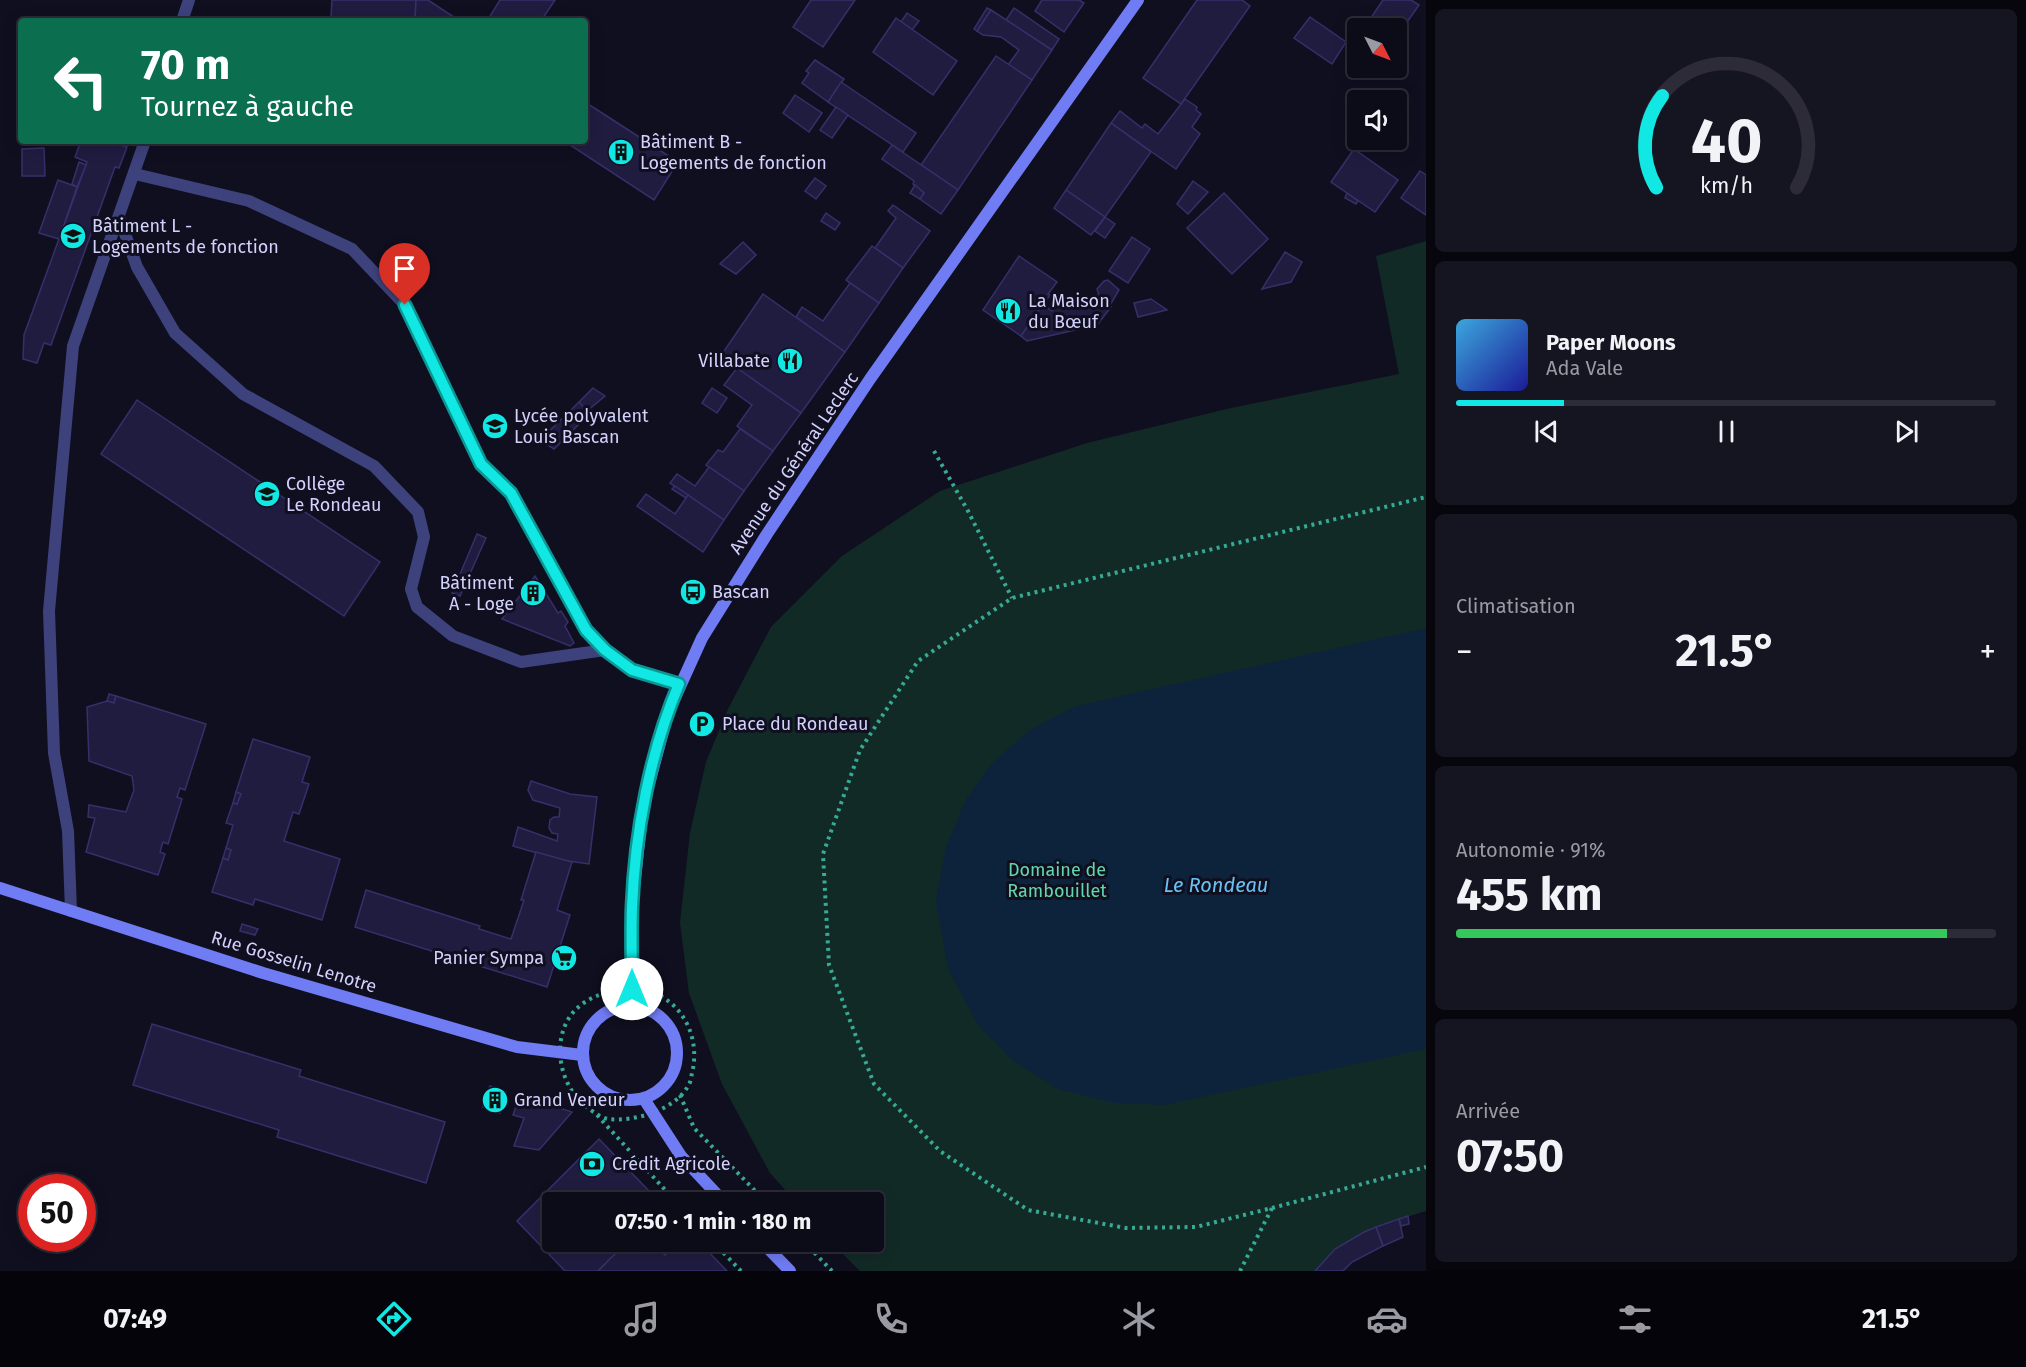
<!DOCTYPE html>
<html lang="fr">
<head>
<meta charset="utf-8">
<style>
	body { margin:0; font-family:"Fira Sans",sans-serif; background:#151421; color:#f1f3f6; height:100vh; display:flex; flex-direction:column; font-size:22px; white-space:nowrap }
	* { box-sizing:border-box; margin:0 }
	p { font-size:20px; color:#9a9ba2 }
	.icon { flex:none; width:33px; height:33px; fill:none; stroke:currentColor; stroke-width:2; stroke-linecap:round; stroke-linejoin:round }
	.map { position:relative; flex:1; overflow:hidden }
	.side { display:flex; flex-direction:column; gap:9px; padding:9px; background:#07060d; width:600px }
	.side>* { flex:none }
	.banner { position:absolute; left:18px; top:18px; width:570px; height:126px; border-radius:6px; box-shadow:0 3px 15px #0003,0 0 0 2px #2c2b37; background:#0b6e4f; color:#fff; overflow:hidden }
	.needle { width:39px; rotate:132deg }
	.fabs { position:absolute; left:1347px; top:18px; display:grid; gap:12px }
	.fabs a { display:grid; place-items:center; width:60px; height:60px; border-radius:6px; background:#0c0b18; box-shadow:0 3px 15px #0003,0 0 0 2px #2c2b37; font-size:30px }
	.speed { position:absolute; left:18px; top:1174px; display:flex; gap:12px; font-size:30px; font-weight:700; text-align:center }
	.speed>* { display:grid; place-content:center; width:78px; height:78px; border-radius:50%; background:#0c0b18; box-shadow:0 3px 15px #0003,0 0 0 2px #2c2b37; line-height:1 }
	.speed .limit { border:9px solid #d22; background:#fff; color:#111 }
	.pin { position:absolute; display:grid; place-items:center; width:51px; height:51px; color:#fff; margin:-62px -26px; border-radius:50% 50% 50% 0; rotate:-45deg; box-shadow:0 0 6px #0007 }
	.pin .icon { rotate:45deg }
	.me { position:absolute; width:66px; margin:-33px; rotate:0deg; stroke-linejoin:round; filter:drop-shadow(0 0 4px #0008) }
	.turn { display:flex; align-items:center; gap:21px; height:126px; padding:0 24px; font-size:27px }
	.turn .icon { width:78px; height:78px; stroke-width:2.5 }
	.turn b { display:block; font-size:42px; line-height:51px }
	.big { font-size:45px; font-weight:700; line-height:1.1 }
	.side .tile { flex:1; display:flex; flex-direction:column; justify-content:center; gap:9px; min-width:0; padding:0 21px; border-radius:9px; background:#151421 }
	.side .dial { align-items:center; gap:0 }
	.dial svg { height:156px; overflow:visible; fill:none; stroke:#2c2b37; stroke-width:7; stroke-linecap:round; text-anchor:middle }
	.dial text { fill:#f1f3f6; stroke:none }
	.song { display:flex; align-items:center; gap:18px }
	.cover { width:72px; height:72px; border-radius:9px; background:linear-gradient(135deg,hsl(200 70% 55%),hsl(240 70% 35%)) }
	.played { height:6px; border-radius:3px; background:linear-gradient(90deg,#11e8e4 20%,#2c2b37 20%) }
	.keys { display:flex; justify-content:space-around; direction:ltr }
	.heat { display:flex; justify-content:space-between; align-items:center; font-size:33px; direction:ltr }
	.charge { height:9px; border-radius:4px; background:linear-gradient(90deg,#34c759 91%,#2c2b37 0) }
	.trip { position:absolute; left:542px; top:1192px; width:342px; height:60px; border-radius:6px; background:#0c0b18; box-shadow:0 3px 15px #0003,0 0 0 2px #2c2b37; font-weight:700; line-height:60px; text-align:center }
	.menu { display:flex; height:96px; justify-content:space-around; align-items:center; background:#05040a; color:#9a9ba2 }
	.menu .icon { width:42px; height:42px }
	.menu .current { color:#11e8e4 }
	.menu b { font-size:27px; color:#f1f3f6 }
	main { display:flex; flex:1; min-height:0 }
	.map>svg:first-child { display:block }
	.green { fill:#122a26 }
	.water { fill:#0d233b }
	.building { fill:#1f1c40; stroke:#35306a; stroke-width:1.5 }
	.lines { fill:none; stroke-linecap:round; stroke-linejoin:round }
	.path { stroke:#37aa96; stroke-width:4; stroke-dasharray:3 4.5; stroke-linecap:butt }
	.lane { stroke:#3d427c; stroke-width:12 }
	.secondary { stroke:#707cf4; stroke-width:12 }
	.route-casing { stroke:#0b9794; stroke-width:15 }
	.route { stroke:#11e8e4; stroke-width:10 }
	.labels { text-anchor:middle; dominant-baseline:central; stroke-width:6; stroke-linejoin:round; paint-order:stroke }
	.poi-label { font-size:18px; fill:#d2d2fc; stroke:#100f20; text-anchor:start }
	.street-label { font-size:18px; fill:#d2d2fc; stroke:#100f20 }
	.park-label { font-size:18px; fill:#63d6ac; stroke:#100f20 }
	.water-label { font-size:20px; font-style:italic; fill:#67c3f4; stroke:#100f20 }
</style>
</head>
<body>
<main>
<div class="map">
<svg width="1426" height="1271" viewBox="0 0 1426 1271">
	<rect width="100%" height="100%" fill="#100f20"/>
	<!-- green -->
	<path class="green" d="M1426,241V1211L1377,1226L1336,1250L1315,1271H860L831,1242H873V1203H797L770,1173L722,1084L689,993L680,923L690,833L706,762L728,709L771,627L842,556L940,491L1087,443L1231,408L1399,374L1376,256Z"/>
	<!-- water -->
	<path class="water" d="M1426,628V1049L1165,1105L1113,1103L1058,1089L1012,1060L978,1025L948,969L936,901L945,850L965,801L991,764L1031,729L1076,706Z"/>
	<!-- building -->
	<g class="building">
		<path d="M332,0H416L415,21L331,17Z"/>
		<path d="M416,0H428L460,21H415Z"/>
		<path d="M500,0H555L541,21H487Z"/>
		<path d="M811,0H855L823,47L793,27Z"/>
		<path d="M1042,0H1079L1084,3L1064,32L1035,11Z"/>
		<path d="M1197,0H1242L1250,6L1181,104L1143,78Z"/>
		<path d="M1383,0H1411L1419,5L1396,38V28H1364Z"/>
		<path d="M987,8L991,10L977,31L974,29Z"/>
		<path d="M1014,8L1059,39L1052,50L1006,20Z"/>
		<path d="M991,10L1052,50L1032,80L1008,65L1019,50L1001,37L983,35L977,31Z"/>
		<path d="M907,13L919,21L912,30L901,22Z"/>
		<path d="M331,17L390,21H331Z"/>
		<path d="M1310,17L1346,42L1332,64L1294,38Z"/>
		<path d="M896,18L957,61L933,95L873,52Z"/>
		<path d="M1399,35L1407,41L1400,51L1396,49V38Z"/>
		<path d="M996,56L1032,80L958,190L921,165Z"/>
		<path d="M815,60L844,79L828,102L802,83L809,73L806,71Z"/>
		<path d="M841,82L916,133L903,152L828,102Z"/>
		<path d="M795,95L822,113L809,132L783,113Z"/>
		<path d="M1185,99L1197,107L1196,110L1201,114L1192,127L1200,134L1176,169L1111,123L1120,111L1142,128L1145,124L1158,134Z"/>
		<path d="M585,102L678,162L654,200L564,141H585Z"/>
		<path d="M836,107L848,115L832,138L820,130Z"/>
		<path d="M1111,123L1151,152L1105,217L1066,190Z"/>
		<path d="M81,141H109L127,147L119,168L115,167L51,345L44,343L37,363L23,359L24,335L87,162L75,157Z"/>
		<path d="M892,145L958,190L941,214L920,199L924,193L913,184L914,181L882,159Z"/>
		<path d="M44,148L45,176H22V149Z"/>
		<path d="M1354,149L1398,180L1375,212L1331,182Z"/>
		<path d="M79,162L86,165L77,187L72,184Z"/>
		<path d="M1420,171L1426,175V215L1401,198Z"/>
		<path d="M815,178L826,186L816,199L805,191Z"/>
		<path d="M58,180L77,187L59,239L39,233Z"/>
		<path d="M1193,181L1208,192L1188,214L1177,204Z"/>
		<path d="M915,185L924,193L920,199L910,193Z"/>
		<path d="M1066,190L1105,217L1091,235L1054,208Z"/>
		<path d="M1224,193L1268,239L1232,274L1187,228Z"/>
		<path d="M1347,193L1358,201L1356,204L1345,198Z"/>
		<path d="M893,205L930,231L903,268L875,248L896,218L888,211Z"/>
		<path d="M826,213L840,223L835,230L821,221Z"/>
		<path d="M1105,217L1115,224L1105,238L1095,231Z"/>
		<path d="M1132,237L1150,249L1128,283L1109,271Z"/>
		<path d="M743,242L756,255L736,274L720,264Z"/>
		<path d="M872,246L903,268L879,303L846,280Z"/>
		<path d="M1285,252L1302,262L1291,282L1262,289Z"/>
		<path d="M1019,256L1057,282L1048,294L1050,295L1021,336L983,310Z"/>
		<path d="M1108,280L1119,290L1110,305L1111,307L1097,325L1027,341L1021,336L1043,304L1052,311L1056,306L1099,295L1097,289L1104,281Z"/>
		<path d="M850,283L879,303L845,352L796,317L802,307L823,321Z"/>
		<path d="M763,294L845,352L801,413L720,357Z"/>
		<path d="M1151,299L1167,310L1138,317L1134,303Z"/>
		<path d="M737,368L801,413L773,451L737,426L752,405L724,385Z"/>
		<path d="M593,388L605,396L587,411L579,402Z"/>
		<path d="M712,388L727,398L717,413L702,403Z"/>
		<path d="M137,400L380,562L344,616L101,454Z"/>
		<path d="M579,402L587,411L578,420L568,413Z"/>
		<path d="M568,413L581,422L554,449L540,440Z"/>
		<path d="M740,429L773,451L744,491L706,465L718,450L723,452Z"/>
		<path d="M709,467L744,491L724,520L670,483L677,474L695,486Z"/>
		<path d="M675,486L688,495L686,498L672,489Z"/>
		<path d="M646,494L675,514L688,495L724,520L703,552L637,506Z"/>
		<path d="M477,534L486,538L460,596L452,593Z"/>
		<path d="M535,576L558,613L561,611L568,622L565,626L574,643L570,646L502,619Z"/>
		<path d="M109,694L116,696L114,703L107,701Z"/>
		<path d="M116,696L206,724L185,790L180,788L177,797L182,799L168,844L163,842L160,852L165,854L158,875L86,852L95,818L88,817L89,805L126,812L134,790L132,776L89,761L87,707L107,701L114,703Z"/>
		<path d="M253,739L310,757L302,782L309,784L299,814L293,812L284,841L340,859L322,920L255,899L253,905L212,892L223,858L228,860L231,850L226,848L233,825L226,823L233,803L237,804L241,794L236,792Z"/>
		<path d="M531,781L570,794L597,797L589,864L561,860L513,846L518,827L557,841L558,834L552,833L549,828L550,820L554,817H559L560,808L533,800L528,790Z"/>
		<path d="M236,792L241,794L237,804L233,803Z"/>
		<path d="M226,848L231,850L228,860L223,858Z"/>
		<path d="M536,852L572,862L557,910L570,915L547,987L355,927L366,890L480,926L479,929L511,939L524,900H521Z"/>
		<path d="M242,924L258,929L255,935L240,931Z"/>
		<path d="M152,1024L301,1070L299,1076L445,1122L426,1183L277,1137L279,1130L133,1085Z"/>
		<path d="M490,1086L506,1092L500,1113L483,1107Z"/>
		<path d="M520,1095L572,1112L539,1150L514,1146L524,1118L513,1115Z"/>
		<path d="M599,1139L649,1191L637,1203H628L625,1200L623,1203H552V1242H627L598,1271H565L517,1221Z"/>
		<path d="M1408,1216L1409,1224L1401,1226L1399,1219Z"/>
		<path d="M1399,1219L1403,1237L1383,1246L1376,1227Z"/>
		<path d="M1376,1227L1383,1246L1352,1262L1343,1271H1315L1335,1249L1364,1232Z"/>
		<path d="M627,1242H636L648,1254L656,1246L665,1255L677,1242H699L727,1271H598Z"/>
		<path d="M660,1242H677L665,1255L656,1246Z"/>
	</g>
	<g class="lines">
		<!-- path -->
		<g class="path">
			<path d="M934,451L968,511L1012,598"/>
			<path d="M624,989C634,989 646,989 655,993C686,1007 700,1041 692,1073C691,1077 691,1082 688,1086C675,1110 634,1122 608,1119C599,1117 591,1110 584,1105C555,1080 549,1025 585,1002C597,994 610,992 624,989Z"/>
			<path d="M680,1095L694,1128L767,1203"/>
			<path d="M597,1115L677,1203"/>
			<path d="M1272,1208L1426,1167"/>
			<path d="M713,1242L741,1271"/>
			<path d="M804,1242L832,1271"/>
			<path d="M1240,1271L1272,1208L1196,1227L1126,1228L1028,1210L940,1151L874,1084L829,965L823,854L860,750L918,661L1012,598L1426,497"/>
		</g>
		<!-- lane -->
		<g class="lane">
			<path d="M182,21L189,0"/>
			<path d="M135,174L249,201L352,249L405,305L481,464L511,493L586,630L605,650L632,670L679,684"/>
			<path d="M119,217L137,267L175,333L243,394L374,466L418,512L424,537L411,589L417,607L453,636L521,662L605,650"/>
			<path d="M71,911L68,831L54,753L49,611L73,346L145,141"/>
		</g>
		<!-- secondary -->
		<g class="secondary">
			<path d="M0,888L263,973L517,1047L582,1055"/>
			<circle cx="630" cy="1053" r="47"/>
			<path d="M632,1006V906L643,806L668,713L702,638L767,534L870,379L1138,0"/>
			<path d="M644,1099L681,1156L725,1203"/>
			<path d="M762,1242L790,1271"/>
		</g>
	</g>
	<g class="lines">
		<defs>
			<path id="route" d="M405,305L481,464L511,493L586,630L605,650L632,670L679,684C650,752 635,833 632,907C631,934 632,962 632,989"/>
		</defs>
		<!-- route casing -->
		<use href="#route" class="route-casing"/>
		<!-- route -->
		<use href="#route" class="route"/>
	</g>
	<!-- icons -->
	<defs>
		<symbol id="building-disc" viewBox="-11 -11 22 22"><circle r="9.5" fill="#11e8e4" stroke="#100f20"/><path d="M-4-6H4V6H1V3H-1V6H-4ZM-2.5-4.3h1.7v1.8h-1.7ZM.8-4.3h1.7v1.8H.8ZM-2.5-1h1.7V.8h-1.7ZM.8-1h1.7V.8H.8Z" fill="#111"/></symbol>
		<symbol id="school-disc" viewBox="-11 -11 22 22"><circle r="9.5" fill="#11e8e4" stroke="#100f20"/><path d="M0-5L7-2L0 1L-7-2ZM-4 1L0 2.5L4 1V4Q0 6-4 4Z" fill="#111"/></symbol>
		<symbol id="restaurant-disc" viewBox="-11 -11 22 22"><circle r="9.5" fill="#11e8e4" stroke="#100f20"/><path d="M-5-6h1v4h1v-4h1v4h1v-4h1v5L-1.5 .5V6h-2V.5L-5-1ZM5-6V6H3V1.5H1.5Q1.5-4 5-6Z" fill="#111"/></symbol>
		<symbol id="bus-disc" viewBox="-11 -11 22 22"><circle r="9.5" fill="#11e8e4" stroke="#100f20"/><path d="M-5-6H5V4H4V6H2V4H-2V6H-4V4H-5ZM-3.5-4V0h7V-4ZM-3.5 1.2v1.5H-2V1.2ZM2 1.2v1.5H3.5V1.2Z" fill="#111"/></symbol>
		<symbol id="parking-disc" viewBox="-11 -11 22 22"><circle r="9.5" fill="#11e8e4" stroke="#100f20"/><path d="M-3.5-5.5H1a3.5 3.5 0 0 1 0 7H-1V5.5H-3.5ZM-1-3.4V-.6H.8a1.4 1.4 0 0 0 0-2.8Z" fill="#111"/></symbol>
		<symbol id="supermarket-disc" viewBox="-11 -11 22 22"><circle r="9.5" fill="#11e8e4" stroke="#100f20"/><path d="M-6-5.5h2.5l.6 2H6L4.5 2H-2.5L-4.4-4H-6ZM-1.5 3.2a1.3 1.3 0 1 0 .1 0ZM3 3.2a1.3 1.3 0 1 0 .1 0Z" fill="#111"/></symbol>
		<symbol id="bank-disc" viewBox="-11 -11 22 22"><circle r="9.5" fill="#11e8e4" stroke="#100f20"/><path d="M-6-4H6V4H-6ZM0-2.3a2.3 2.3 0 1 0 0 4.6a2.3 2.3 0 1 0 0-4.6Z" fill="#111"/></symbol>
	</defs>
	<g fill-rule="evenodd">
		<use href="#building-disc" x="606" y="137" width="30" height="30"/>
		<use href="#school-disc" x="58" y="221" width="30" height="30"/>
		<use href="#restaurant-disc" x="993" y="296" width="30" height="30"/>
		<use href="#restaurant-disc" x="775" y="346" width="30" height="30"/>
		<use href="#school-disc" x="480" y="411" width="30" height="30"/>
		<use href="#school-disc" x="252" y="479" width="30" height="30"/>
		<use href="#bus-disc" x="678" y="577" width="30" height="30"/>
		<use href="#building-disc" x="518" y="578" width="30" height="30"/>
		<use href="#parking-disc" x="687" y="709" width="30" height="30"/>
		<use href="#supermarket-disc" x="549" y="943" width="30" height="30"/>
		<use href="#building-disc" x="480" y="1085" width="30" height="30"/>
		<use href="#bank-disc" x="577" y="1149" width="30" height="30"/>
	</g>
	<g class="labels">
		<!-- poi labels -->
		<g class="poi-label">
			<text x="640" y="142">Bâtiment B -<tspan x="640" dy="21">Logements de fonction</tspan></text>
			<text x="92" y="226">Bâtiment L -<tspan x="92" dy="21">Logements de fonction</tspan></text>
			<text x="1028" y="301">La Maison<tspan x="1028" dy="21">du Bœuf</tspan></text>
			<text x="770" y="361" text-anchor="end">Villabate</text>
			<text x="514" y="416">Lycée polyvalent<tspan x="514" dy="21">Louis Bascan</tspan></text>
			<text x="286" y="484">Collège<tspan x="286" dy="21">Le Rondeau</tspan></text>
			<text x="514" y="583" text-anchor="end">Bâtiment<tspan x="514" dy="21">A - Loge</tspan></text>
			<text x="712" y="592">Bascan</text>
			<text x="722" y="724">Place du Rondeau</text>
			<text x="544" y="958" text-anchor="end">Panier Sympa</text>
			<text x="514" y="1100">Grand Veneur</text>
			<text x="612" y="1164">Crédit Agricole</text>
		</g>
		<!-- street labels -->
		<g class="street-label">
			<text transform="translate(794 463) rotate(-56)">Avenue du Général Leclerc</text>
			<text transform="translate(294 962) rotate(17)">Rue Gosselin Lenotre</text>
		</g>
		<!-- park labels -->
		<g class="park-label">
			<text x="1057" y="870">Domaine de<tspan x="1057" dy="21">Rambouillet</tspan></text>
		</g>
		<!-- water labels -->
		<g class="water-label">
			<text x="1216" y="885">Le Rondeau</text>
		</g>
	</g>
</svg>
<div class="fabs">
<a><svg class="needle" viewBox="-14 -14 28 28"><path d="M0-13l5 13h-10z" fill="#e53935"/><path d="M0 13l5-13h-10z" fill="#9a9ba2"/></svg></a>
<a><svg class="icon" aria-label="sound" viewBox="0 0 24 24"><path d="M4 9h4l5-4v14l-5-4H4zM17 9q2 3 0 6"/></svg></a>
</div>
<div class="speed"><div class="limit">50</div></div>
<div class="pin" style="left:405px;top:305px;background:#d93025"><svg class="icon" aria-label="arrive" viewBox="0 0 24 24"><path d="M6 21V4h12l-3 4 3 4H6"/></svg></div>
<svg class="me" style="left:632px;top:989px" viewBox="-20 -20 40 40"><circle r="19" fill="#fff"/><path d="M0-13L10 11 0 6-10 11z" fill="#11e8e4"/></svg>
<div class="trip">07:50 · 1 min · 180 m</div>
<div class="banner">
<div class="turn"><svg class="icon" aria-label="left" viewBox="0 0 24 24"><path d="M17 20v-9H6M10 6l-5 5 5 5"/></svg><div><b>70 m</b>Tournez à gauche</div></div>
</div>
</div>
<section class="side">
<div class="tile dial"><svg viewBox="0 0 100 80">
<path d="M14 69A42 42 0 1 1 86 69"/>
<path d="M14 69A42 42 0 0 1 17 22" stroke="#11e8e4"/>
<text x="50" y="56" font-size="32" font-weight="700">40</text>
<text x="50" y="72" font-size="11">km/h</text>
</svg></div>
<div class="tile">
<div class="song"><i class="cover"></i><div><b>Paper Moons</b><p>Ada Vale</p></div></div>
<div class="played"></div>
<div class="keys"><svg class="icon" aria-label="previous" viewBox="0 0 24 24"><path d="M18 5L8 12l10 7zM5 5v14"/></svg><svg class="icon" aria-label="pause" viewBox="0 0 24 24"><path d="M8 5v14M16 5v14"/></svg><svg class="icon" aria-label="next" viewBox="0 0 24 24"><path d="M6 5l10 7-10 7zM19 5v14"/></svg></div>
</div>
<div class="tile"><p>Climatisation</p>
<div class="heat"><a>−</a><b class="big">21.5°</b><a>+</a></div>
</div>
<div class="tile"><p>Autonomie · 91%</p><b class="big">455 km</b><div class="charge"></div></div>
<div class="tile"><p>Arrivée</p><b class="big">07:50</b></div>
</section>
</main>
<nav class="menu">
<b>07:49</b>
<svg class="icon current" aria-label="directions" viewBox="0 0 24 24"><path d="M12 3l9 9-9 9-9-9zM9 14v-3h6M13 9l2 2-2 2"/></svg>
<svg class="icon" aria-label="music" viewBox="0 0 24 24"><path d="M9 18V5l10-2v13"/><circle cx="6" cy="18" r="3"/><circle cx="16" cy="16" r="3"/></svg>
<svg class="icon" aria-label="phone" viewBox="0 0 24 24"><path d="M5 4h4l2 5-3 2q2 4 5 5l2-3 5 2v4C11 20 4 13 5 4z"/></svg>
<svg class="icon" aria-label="climate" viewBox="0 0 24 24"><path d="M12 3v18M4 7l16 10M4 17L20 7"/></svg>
<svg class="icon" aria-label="car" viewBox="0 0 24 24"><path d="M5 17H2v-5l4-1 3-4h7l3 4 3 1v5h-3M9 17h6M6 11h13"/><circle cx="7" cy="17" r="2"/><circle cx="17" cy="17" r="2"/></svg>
<svg class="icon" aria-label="filters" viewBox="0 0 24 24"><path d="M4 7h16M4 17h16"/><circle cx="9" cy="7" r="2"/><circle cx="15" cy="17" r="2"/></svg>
<b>21.5°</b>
</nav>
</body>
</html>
